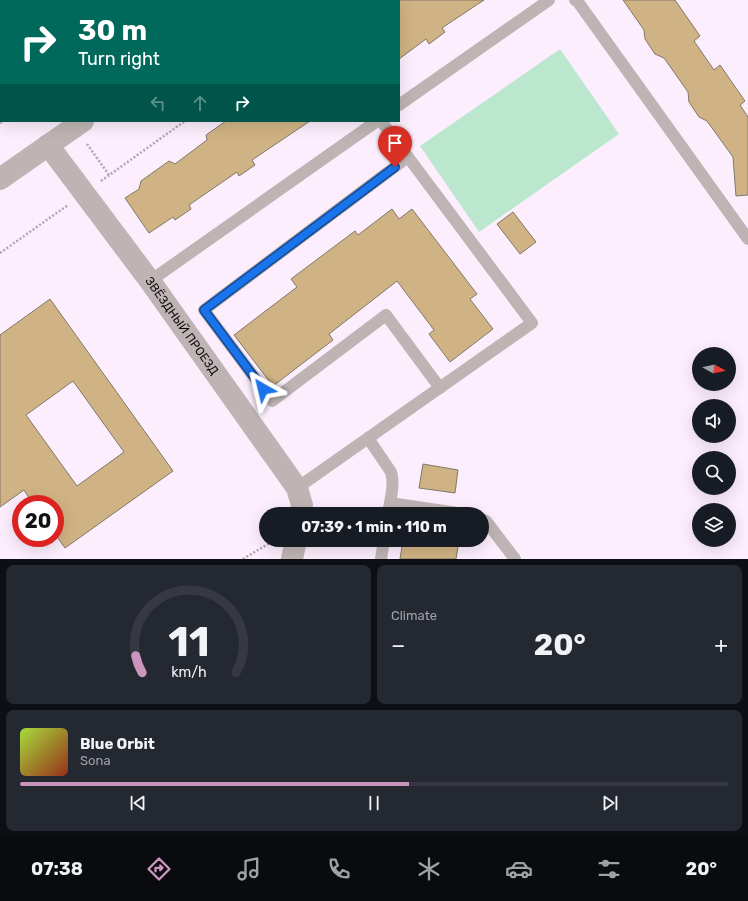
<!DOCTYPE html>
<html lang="en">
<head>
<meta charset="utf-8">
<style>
	body { margin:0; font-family:Rubik,sans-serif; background:#242831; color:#f1f3f6; height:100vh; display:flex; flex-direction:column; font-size:15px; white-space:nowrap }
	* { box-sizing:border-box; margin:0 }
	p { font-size:13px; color:#9ea1a6 }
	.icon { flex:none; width:22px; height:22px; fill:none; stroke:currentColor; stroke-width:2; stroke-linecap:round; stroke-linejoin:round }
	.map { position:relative; height:559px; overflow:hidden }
	.drawer { display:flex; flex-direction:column; gap:6px; padding:6px; background:#0d0f14; flex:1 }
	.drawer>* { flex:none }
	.hud { position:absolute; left:0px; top:0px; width:400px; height:122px; box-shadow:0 4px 16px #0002; background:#00695c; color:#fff; overflow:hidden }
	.needle { width:26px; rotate:98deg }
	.tools { position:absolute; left:692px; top:347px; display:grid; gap:8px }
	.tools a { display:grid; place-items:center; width:44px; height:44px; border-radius:50%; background:#171b24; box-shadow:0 4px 16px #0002; font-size:20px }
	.speed { position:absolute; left:12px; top:495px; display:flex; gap:8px; font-size:20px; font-weight:700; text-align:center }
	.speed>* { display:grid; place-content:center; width:52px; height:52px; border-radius:50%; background:#171b24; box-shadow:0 4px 16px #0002; line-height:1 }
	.speed .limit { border:6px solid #d22; background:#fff; color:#111 }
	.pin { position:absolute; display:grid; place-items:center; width:34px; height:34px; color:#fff; margin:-41px -17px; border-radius:50% 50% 50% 0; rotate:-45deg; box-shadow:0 0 4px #0007 }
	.pin .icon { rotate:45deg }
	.me { position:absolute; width:44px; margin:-22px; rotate:323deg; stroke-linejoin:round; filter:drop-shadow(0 0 3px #0008) }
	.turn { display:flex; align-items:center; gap:14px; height:84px; padding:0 12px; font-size:18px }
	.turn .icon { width:52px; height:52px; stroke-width:2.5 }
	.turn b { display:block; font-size:28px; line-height:34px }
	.lanes { display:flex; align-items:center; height:38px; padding:0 12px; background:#0003; justify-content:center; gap:20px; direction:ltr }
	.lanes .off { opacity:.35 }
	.big { font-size:30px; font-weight:700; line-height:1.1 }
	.drawer .widget { flex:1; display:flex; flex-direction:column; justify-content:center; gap:6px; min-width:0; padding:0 14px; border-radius:8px; background:#242831 }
	.drawer .dial { align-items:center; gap:0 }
	.dial svg { height:104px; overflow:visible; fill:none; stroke:#363941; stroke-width:7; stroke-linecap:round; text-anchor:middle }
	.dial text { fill:#f1f3f6; stroke:none }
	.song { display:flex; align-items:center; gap:12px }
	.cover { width:48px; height:48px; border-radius:6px; background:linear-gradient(135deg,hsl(80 70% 55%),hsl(10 70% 35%)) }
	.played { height:4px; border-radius:2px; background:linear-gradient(90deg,#cc95bd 55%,#363941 55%) }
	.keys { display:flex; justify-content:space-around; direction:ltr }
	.heat { display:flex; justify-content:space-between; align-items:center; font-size:22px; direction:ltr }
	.drawer .tiles { flex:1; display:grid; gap:6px; grid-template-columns:1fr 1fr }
	.widget:last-child { grid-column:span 2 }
	.trip { position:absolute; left:259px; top:507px; width:230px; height:40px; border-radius:20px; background:#171b24; box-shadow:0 4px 16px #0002; font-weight:700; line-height:40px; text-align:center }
	.tabs { display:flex; height:64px; justify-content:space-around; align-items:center; background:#090b0e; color:#9ea1a6 }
	.tabs .icon { width:28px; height:28px }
	.tabs .selected { color:#cc95bd }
	.tabs b { font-size:18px; color:#f1f3f6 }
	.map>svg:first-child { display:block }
	.green { fill:#bbe7cf }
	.building { fill:#d0b384; stroke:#817869; fill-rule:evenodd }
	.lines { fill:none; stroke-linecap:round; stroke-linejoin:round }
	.path { stroke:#b1a6b2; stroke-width:2.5; stroke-dasharray:2 2; stroke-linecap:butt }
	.service { stroke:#beb4b4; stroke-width:12 }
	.minor { stroke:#beb4b4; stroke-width:22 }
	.tertiary { stroke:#beb4b4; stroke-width:22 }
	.route-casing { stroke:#114b97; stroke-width:10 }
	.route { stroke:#1a73e8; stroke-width:7 }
	.labels { text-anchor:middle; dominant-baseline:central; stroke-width:3; stroke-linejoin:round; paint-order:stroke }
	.street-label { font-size:12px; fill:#110c11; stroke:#fff }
</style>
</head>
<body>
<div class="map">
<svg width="748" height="559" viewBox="0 0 748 559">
	<rect width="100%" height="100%" fill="#fceefd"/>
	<!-- green -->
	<path class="green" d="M560,49L619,134L479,232L420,146Z"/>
	<!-- building -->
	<g class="building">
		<path d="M399,0H484L442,28L445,32L429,44L426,39L399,59Z"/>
		<path d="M623,0H675L700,36L694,41L714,70L720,65L745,101L740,105L748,117V195L736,196L733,157L707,121L699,117L689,102L688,92L664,58L655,54L645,39L644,30Z"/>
		<path d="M226,121H310L252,160L255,165L239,176L237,172L189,205L191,209L175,220L173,217L149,233L125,198L139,189L141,181L169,161L175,164L207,140L206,135Z"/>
		<path d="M392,209L399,219L412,209L477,294L470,299L493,329L450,362L429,334L434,330L397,281L329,334L333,340L273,386L234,335L297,287L291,279L355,231L358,235Z"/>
		<path d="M513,212L536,242L520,254L497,224Z"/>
		<path d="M50,299L173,471L65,548L55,534V504H33L24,490L0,507V335ZM73,381L124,452L77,486L26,415Z"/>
		<path d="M423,464L458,470L455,493L419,488Z"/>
		<path d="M403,540H459L456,559H400Z"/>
	</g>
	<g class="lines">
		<!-- path -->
		<g class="path">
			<path d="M174,1L176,0"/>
			<path d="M351,1L353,0"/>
			<path d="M0,123L3,121"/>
			<path d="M87,144L109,175"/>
			<path d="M101,181L185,121"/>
			<path d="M0,253L68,205"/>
			<path d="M243,559L273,541"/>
		</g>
		<!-- service -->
		<g class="service">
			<path d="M575,0L578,2L748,239"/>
			<path d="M399,105L549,0"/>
			<path d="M381,121L408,157L204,310L272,401L386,315L440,388"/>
			<path d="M150,281L377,121"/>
			<path d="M368,438L391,472C395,485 390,500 388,514"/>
			<path d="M297,488L532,323L408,157"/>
			<path d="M390,503L464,514"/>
			<path d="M482,519L486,521L515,559"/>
			<path d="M381,559L384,540"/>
		</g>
		<!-- minor -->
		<g class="minor">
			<path id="s1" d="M48,145L150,281L297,488L302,505L300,514"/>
			<path d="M292,559L296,540"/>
		</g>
		<!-- tertiary -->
		<g class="tertiary">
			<path d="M256,1L258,0"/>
			<path d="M0,179L83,121"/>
		</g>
	</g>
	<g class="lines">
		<defs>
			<path id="route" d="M263,389L204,310L395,167"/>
		</defs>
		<!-- route casing -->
		<use href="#route" class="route-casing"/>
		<!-- route -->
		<use href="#route" class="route"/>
	</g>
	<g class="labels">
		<!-- street labels -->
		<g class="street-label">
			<text stroke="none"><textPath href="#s1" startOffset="225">ЗВЁЗДНЫЙ ПРОЕЗД</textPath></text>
		</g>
	</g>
</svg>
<div class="tools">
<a><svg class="needle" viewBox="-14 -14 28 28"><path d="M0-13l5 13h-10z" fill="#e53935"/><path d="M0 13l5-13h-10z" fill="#9ea1a6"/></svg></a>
<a><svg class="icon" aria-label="sound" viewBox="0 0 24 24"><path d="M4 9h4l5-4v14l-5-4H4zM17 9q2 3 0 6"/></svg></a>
<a><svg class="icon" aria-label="search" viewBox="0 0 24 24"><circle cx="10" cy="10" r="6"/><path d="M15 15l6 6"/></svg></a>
<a><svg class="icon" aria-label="layers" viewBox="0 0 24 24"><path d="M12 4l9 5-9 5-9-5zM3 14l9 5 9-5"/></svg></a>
</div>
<div class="speed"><div class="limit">20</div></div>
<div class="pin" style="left:395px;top:167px;background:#d93025"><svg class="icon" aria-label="arrive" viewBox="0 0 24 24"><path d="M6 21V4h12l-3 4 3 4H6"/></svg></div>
<svg class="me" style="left:263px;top:389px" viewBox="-20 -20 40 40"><path d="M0-17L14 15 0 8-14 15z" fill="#1a73e8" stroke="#fff" stroke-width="4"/></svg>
<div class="trip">07:39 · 1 min · 110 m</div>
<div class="hud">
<div class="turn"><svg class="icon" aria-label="right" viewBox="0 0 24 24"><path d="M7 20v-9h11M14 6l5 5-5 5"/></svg><div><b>30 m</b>Turn right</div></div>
<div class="lanes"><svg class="icon off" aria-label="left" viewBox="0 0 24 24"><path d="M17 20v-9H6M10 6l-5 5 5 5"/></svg><svg class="icon off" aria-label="ahead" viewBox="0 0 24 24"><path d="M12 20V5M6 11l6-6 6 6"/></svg><svg class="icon" aria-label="right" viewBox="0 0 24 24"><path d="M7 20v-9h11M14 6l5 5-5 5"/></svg></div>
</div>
</div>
<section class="drawer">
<div class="tiles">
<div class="widget dial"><svg viewBox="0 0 100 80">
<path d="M14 69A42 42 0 1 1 86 69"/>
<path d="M14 69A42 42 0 0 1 9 56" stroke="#cc95bd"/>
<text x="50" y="56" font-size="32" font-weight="700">11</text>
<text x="50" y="72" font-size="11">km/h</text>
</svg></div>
<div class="widget"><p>Climate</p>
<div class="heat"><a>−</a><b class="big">20°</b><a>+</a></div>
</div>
<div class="widget">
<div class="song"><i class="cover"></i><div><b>Blue Orbit</b><p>Sona</p></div></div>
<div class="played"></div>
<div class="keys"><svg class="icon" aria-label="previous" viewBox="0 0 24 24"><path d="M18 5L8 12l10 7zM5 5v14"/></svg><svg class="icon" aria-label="pause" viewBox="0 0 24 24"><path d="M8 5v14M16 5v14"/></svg><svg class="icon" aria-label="next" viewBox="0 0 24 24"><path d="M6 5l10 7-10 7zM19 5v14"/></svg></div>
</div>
</div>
</section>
<nav class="tabs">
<b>07:38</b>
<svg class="icon selected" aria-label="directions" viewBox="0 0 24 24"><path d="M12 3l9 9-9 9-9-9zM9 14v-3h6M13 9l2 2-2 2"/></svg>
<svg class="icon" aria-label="music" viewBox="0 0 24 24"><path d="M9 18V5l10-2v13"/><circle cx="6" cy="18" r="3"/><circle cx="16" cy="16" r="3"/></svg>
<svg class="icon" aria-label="phone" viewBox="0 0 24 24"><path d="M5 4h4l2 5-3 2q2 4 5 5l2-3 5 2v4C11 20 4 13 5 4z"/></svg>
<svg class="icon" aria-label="climate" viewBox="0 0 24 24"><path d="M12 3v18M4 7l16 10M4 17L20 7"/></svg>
<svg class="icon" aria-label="car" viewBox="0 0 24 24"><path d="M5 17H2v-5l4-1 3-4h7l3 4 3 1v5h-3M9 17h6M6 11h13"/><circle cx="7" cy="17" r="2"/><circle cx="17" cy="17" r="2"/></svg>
<svg class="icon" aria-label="filters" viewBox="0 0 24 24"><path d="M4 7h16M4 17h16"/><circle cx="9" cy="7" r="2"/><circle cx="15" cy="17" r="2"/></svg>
<b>20°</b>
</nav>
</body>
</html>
